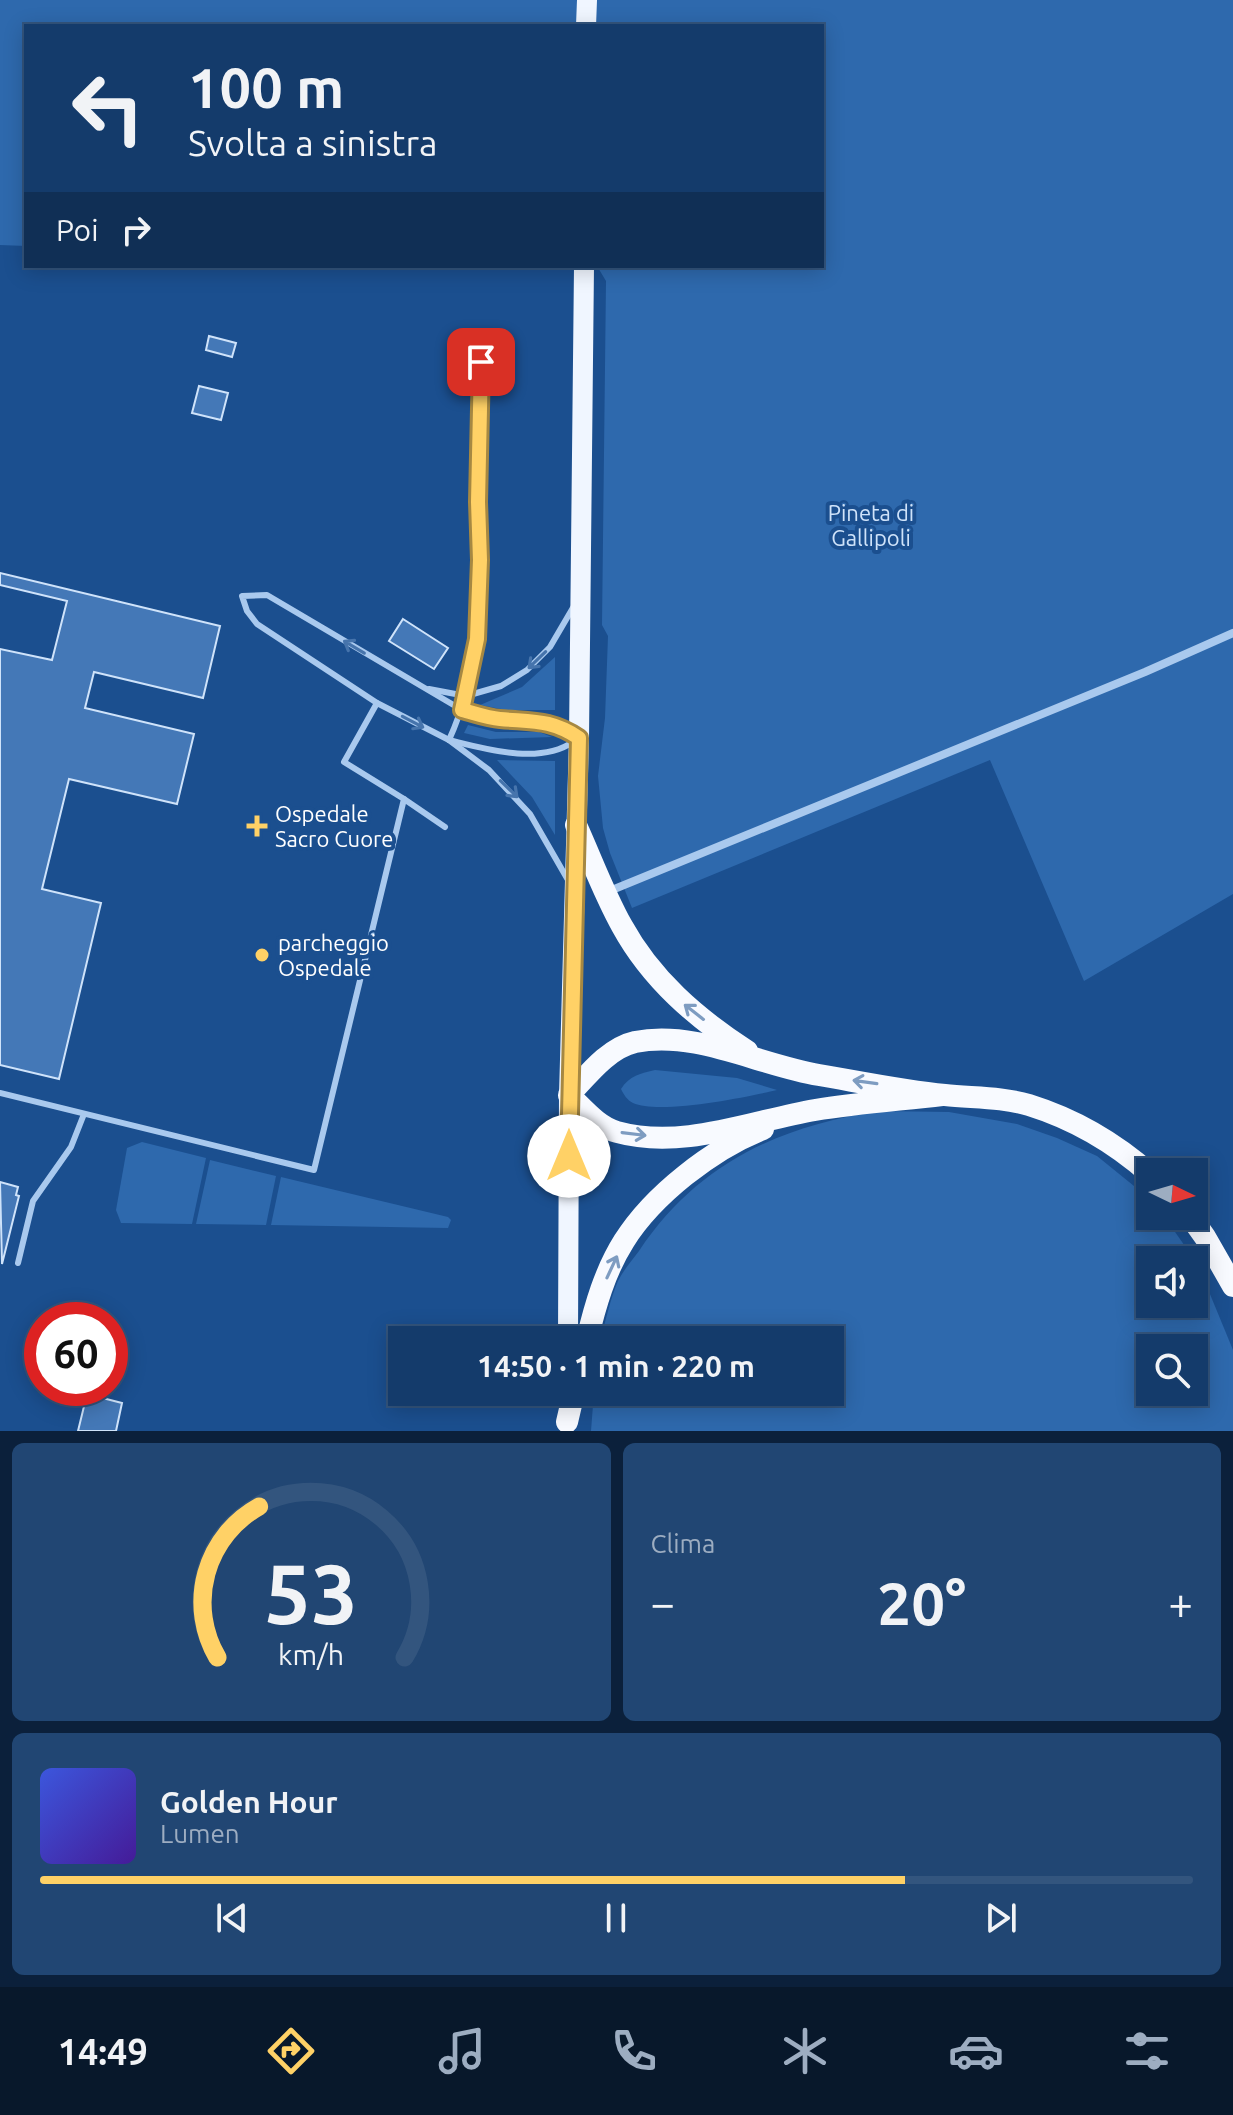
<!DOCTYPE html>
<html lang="it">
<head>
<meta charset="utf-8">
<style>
	body { margin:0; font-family:Ubuntu,sans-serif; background:#214673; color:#f1f3f6; height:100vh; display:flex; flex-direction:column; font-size:30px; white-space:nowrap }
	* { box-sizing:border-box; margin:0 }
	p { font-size:26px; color:#9dadc1 }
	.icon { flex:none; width:44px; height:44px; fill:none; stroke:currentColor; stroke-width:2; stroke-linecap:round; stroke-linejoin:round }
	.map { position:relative; height:1431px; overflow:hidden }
	.sheet { display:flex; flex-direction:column; gap:12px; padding:12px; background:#0b203b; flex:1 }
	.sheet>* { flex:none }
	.top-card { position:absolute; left:24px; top:24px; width:800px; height:244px; border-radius:0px; box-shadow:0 4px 20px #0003,0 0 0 2px #33557e; background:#143b6b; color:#f1f3f6; overflow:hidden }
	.needle { width:52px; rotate:95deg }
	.fabs { position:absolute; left:1136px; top:1158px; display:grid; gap:16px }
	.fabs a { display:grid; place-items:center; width:72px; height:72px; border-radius:0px; background:#143b6b; box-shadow:0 4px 20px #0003,0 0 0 2px #33557e; font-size:40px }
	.speed { position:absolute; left:24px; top:1302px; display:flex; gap:16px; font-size:40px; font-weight:700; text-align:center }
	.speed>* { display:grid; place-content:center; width:104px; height:104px; border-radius:50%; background:#143b6b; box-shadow:0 4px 20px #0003,0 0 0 2px #33557e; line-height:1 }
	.speed .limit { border:12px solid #d22; background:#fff; color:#111 }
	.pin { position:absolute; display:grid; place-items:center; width:68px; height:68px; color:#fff; margin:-34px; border-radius:16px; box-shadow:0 4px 12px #0006 }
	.me { position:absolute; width:88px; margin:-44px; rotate:0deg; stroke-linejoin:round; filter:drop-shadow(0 0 6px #0008) }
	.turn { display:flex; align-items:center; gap:28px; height:168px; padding:0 32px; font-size:36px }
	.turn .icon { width:104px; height:104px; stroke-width:2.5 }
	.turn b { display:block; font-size:56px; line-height:68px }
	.then { display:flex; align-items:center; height:76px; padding:0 32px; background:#0003; gap:16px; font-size:30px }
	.big { font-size:60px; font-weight:700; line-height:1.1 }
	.sheet .card { flex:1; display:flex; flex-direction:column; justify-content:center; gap:12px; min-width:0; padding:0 28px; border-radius:12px; background:#214673 }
	.sheet .dial { align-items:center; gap:0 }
	.dial svg { height:208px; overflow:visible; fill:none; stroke:#33557e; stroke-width:7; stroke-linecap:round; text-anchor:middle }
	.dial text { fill:#f1f3f6; stroke:none }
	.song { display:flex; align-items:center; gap:24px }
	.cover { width:96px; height:96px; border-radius:12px; background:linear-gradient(135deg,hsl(230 70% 55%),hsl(260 70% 35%)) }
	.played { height:8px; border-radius:4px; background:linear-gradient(90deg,#ffd166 75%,#33557e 75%) }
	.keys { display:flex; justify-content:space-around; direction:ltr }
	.heat { display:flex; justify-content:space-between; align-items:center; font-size:44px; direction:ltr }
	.sheet .tiles { flex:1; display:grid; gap:12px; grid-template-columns:1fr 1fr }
	.card:last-child { grid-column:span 2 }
	.trip { position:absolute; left:388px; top:1326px; width:456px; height:80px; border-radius:0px; background:#143b6b; box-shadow:0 4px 20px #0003,0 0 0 2px #33557e; font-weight:700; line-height:80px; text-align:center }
	.tabs { display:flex; height:128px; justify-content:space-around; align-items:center; background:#08182b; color:#9dadc1 }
	.tabs .icon { width:56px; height:56px }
	.tabs .on { color:#ffd166 }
	.tabs b { font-size:36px; color:#f1f3f6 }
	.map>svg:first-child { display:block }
	.green { fill:#2e69ad; fill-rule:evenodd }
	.building { fill:#4478b7; stroke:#cfe3fa; stroke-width:2 }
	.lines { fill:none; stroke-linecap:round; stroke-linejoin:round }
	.service { stroke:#a9c9ee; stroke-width:6 }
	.minor { stroke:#a9c9ee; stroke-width:8 }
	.primary { stroke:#f0f6ff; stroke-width:20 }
	.trunk { stroke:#f8faff; stroke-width:22 }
	.oneway { stroke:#4674ac }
	.oneway2 { stroke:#7e9cc1 }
	.route-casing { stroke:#a68842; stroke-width:20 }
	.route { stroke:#ffd166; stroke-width:14 }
	.poi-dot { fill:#ffd166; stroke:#1b4f8f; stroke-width:3 }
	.labels { text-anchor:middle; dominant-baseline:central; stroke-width:8; stroke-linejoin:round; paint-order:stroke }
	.park-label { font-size:22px; fill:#cfe3fa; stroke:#1b4f8f }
	.poi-label { font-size:22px; fill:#fff; stroke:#1b4f8f; text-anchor:start }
</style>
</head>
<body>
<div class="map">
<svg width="1233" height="1431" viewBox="0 0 1233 1431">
	<rect width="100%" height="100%" fill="#1b4f8f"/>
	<!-- green -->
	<g class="green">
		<path d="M0,0H1233V894L1084,981L990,760L632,908L610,853L603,828L598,776L605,718L608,636L602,625L606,281L597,266H822V26H26V246L0,245Z"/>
		<path d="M555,657V710H506L480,705L522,687Z"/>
		<path d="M468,725L496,732H539L552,737L490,739L464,733Z"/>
		<path d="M497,760L555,761V835L532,797Z"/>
		<path d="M655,1070L737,1078L777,1090C747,1097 659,1115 633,1103C627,1100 624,1095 621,1089C629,1076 641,1073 655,1070Z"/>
		<path d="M880,1111L949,1112L1017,1124L1057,1138L1097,1156L1150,1199V1216H1164L1198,1265L1233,1350V1431H591L594,1392H830V1340H600C606,1321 610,1299 618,1281C623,1271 632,1260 639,1251C697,1164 779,1126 880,1111ZM1150,1260H1194V1304H1150ZM1150,1348H1194V1392H1150Z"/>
		<path d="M142,1142L206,1158L192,1224L121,1223L116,1210L127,1148Z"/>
		<path d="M210,1160L276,1176L266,1225L196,1224Z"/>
		<path d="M281,1177L448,1217L451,1220L448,1228L271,1225Z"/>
	</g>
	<!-- building -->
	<g class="building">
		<path d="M209,336L236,343L232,357L206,350Z"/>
		<path d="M199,386L228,393L221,420L192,413Z"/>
		<path d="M0,573L220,626L203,698L94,672L85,708L194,734L177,804L69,779L42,889L101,903L59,1079L0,1065V649L52,660L67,601L0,585Z"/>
		<path d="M403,619L448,648L434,669L389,641Z"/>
		<path d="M0,1182L18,1187L16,1195L19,1196L2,1264Z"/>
		<path d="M87,1394L122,1403L116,1431H78Z"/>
	</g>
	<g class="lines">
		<!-- service -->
		<g class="service">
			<path d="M429,689L466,696L501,686L527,670L550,647L574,606"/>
			<path d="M449,740C486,749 539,765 573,742"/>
			<path d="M449,740C485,661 478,585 478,500C478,445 480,390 482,335"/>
			<path d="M404,799L445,827"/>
			<path d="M568,880L530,814L489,770L449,740L377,703L257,624L247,611L242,596L267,595L462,710C475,713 488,718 500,719C528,722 551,720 575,735"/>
			<path d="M0,1093L314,1170L404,799L344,762L377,703"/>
			<path d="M18,1263L33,1201L71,1147L84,1114"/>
		</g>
		<!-- minor -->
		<path class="minor" d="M607,892L1145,672L1233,633"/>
		<!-- primary -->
		<g class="primary">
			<path d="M586,26L587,0"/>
			<path d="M568,1340L569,1095L579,738L584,266"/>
		</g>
		<!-- trunk -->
		<g class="trunk">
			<path d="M576,825C591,858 604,894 622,926C651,979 696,1018 747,1051"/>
			<path d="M942,1095C900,1100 857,1103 815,1110C751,1121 682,1150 617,1132C598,1127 583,1108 569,1095C587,1076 608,1048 635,1042C697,1030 758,1065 819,1075C860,1082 903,1091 945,1095C973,1098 1002,1097 1029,1105C1074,1119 1115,1143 1150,1174"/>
			<path d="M1190,1216L1205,1237L1233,1286"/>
			<path d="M587,1340C595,1306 605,1271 624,1241C653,1195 712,1149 763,1129"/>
			<path d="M567,1422L574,1392"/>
		</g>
	</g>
	<!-- one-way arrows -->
	<defs><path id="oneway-shaft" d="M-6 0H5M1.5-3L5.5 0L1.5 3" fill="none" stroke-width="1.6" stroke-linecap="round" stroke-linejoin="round" transform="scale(2)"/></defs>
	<g class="oneway">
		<use href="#oneway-shaft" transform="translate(354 647) rotate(-149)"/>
		<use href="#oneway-shaft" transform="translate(537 660) rotate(136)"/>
		<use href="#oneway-shaft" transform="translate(413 722) rotate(28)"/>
		<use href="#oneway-shaft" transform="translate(509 789) rotate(44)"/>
	</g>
	<g class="oneway2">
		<use href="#oneway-shaft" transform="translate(694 1012) rotate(-142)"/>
		<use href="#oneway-shaft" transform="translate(865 1082) rotate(-172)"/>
		<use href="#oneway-shaft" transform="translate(634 1134) rotate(7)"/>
		<use href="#oneway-shaft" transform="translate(612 1267) rotate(-65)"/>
	</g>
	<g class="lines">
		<defs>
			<path id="route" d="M481,362L478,502L480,560L477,639L462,710C474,713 487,718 500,719C532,722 551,719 579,738L569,1156"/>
		</defs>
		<!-- route casing -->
		<use href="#route" class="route-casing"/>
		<!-- route -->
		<use href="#route" class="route"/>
	</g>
	<!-- markers -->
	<g class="poi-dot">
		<path d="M253 814h8v8h8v8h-8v8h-8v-8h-8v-8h8z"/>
		<circle cx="262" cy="955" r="8"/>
	</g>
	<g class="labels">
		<!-- park labels -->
		<g class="park-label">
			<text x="871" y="512">Pineta di<tspan x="871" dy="25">Gallipoli</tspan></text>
		</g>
		<!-- poi labels -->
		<g class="poi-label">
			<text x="275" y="813">Ospedale<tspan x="275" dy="25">Sacro Cuore</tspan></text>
			<text x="278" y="942">parcheggio<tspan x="278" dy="25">Ospedale</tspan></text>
		</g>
	</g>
</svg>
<div class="fabs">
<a><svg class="needle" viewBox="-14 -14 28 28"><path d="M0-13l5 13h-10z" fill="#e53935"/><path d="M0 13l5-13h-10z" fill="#9dadc1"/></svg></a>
<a><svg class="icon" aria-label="sound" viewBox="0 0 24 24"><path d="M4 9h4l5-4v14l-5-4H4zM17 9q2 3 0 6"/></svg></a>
<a><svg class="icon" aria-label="search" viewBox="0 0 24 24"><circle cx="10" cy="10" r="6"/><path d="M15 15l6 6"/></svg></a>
</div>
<div class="speed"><div class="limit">60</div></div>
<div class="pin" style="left:481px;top:362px;background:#d93025"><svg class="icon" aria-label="arrive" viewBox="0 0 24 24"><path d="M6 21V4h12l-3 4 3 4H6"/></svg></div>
<svg class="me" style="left:569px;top:1156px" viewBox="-20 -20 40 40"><circle r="19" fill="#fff"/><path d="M0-13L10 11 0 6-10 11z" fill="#ffd166"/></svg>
<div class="trip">14:50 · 1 min · 220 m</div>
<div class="top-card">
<div class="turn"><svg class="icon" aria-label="left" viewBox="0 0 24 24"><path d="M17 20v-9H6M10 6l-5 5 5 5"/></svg><div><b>100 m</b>Svolta a sinistra</div></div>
<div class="then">Poi<svg class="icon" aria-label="right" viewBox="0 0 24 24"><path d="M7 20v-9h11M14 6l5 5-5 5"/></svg></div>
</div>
</div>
<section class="sheet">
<div class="tiles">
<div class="card dial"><svg viewBox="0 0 100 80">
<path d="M14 69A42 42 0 1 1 86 69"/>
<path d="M14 69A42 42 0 0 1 30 11" stroke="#ffd166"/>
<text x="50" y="56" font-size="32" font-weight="700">53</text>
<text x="50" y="72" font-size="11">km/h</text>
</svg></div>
<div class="card"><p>Clima</p>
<div class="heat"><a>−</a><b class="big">20°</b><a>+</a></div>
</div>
<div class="card">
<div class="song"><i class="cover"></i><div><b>Golden Hour</b><p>Lumen</p></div></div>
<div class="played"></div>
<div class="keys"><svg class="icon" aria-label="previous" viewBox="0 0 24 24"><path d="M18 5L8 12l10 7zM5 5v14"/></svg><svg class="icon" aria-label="pause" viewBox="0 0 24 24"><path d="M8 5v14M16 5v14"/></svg><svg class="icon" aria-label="next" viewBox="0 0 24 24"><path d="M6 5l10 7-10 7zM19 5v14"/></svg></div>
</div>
</div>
</section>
<nav class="tabs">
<b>14:49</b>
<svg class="icon on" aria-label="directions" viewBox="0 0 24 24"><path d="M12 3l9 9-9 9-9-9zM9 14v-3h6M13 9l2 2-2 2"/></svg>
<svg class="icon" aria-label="music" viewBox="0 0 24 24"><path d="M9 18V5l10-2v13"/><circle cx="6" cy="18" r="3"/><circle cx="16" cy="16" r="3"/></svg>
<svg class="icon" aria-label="phone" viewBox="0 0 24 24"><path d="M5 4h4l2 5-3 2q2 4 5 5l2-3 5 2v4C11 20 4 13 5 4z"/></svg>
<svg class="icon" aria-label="climate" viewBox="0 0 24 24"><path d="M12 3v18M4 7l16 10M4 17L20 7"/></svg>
<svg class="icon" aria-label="car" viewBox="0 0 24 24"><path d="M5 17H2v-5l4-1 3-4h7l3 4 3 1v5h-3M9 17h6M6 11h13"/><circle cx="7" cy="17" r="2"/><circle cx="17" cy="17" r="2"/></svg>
<svg class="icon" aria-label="filters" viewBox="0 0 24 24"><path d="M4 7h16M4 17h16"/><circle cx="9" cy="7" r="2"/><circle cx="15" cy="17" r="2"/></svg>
</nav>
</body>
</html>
